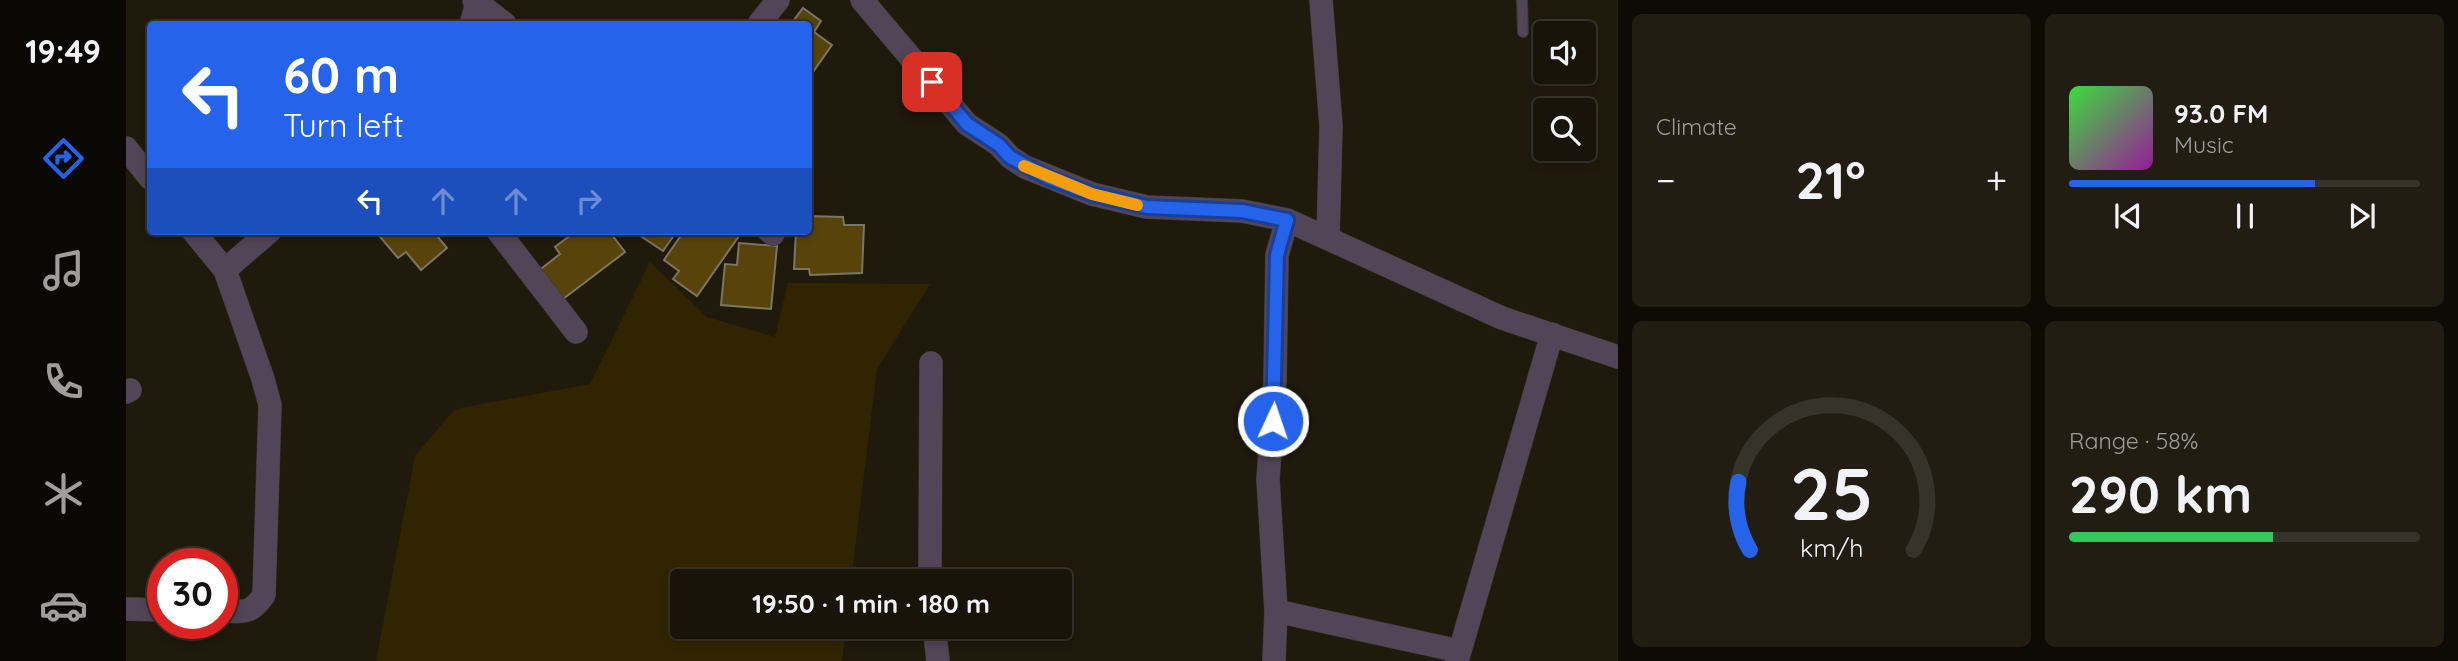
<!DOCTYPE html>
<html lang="en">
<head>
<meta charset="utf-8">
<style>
	body { margin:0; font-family:Quicksand,sans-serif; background:#211d13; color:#f1f3f6; height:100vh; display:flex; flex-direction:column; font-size:26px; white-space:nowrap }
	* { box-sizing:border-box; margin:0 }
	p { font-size:23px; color:#9f9e9c }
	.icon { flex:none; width:38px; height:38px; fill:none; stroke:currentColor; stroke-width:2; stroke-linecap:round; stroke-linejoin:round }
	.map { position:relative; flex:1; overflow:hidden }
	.panel { display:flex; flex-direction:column; gap:14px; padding:14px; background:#0d0b06; width:840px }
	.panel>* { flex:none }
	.banner { position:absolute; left:21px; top:21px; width:665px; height:214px; border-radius:7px; box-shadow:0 4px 10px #0003,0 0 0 2px #36332b; background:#2563eb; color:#fff; overflow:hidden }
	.controls { position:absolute; left:1407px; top:21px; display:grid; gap:14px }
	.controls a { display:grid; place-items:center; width:63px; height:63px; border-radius:7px; background:#18140a; box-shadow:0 4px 10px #0003,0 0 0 2px #36332b; font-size:35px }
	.speed { position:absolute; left:21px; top:548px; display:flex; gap:14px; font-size:35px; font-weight:700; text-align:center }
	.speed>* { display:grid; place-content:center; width:91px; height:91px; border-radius:50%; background:#18140a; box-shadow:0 4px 10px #0003,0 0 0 2px #36332b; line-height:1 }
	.speed .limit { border:10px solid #d22; background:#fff; color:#111 }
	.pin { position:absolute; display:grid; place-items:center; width:60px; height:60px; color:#fff; margin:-30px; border-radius:14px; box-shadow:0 4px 10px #0006 }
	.me { position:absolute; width:77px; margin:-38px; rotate:3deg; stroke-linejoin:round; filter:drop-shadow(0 0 5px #0008) }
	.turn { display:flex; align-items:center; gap:24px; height:147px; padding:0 21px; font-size:32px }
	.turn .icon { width:91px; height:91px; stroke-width:2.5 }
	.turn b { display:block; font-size:49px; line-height:60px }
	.lanes { display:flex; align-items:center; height:66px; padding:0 21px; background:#0003; justify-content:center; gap:35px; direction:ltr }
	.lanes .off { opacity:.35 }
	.big { font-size:52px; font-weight:700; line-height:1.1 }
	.panel .tile { flex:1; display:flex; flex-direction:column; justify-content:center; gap:10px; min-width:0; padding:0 24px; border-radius:10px; background:#211d13 }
	.panel .dial { align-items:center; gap:0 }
	.dial svg { height:182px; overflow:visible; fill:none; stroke:#36332b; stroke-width:7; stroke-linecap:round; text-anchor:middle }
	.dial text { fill:#f1f3f6; stroke:none }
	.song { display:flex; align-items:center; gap:21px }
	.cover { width:84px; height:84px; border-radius:10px; background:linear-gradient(135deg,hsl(120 70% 55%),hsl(300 70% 35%)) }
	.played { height:7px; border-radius:4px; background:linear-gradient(90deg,#2563eb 70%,#36332b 70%) }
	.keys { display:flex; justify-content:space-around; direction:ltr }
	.heat { display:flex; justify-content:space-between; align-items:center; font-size:38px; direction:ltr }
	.charge { height:10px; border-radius:5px; background:linear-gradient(90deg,#34c759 58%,#36332b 0) }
	.panel .tiles { flex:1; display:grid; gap:14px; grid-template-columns:repeat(2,1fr) }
	.trip { position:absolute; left:544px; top:569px; width:402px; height:70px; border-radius:7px; background:#18140a; box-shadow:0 4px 10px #0003,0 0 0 2px #36332b; font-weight:700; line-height:70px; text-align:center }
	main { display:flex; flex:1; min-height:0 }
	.tabs { display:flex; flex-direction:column; width:126px; justify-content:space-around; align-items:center; background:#0a0804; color:#9f9e9c }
	.tabs .icon { width:49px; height:49px }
	.tabs .current { color:#2563eb }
	.tabs b { font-size:32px; color:#f1f3f6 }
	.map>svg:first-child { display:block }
	.green { fill:#312400 }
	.building { fill:#58440b; stroke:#7b7564; stroke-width:2 }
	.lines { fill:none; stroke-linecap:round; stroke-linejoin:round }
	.service-casing { stroke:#3d382b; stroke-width:12 }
	.minor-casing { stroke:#3d382b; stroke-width:24 }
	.service { stroke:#524557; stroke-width:10 }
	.minor { stroke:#524557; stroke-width:23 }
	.route-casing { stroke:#184099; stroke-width:18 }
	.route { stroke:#2563eb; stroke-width:12 }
	.slow { stroke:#f59e0b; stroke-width:12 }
</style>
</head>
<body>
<main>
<nav class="tabs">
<b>19:49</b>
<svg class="icon current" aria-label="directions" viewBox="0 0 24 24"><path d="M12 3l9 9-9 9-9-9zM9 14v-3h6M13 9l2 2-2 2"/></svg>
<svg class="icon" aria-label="music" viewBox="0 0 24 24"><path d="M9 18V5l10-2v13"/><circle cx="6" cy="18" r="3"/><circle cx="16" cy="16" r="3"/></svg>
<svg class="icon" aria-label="phone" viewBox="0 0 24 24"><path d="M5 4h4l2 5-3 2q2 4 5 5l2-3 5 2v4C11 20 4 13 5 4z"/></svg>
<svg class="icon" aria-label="climate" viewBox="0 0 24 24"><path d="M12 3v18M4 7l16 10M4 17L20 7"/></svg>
<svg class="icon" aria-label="car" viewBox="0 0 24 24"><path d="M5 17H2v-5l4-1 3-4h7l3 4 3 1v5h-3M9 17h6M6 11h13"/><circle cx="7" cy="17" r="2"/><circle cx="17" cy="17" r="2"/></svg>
</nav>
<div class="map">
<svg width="1492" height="661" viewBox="0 0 1492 661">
	<rect width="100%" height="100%" fill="#201a0d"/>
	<!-- green -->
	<path class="green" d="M524,262L581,317L649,337L662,283L804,284L751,369L725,581H556V626L720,627L716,661H250L289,456L329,409L464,384Z"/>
	<!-- building -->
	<g class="building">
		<path d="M677,8L695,21L688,32L706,45L682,79V24H665Z"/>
		<path d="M682,216L717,217L718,225H738L736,273L684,275L683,269H668L670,231H682Z"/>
		<path d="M249,231H317L311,236L321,248L295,270L280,252L272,258Z"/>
		<path d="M450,231H483L499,252L433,302L411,272L434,254L429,247Z"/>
		<path d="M516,231H551L537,251L513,235Z"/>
		<path d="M558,231H606L613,236L571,296L547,279L553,271L538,260Z"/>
		<path d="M613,243L651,246L645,309L595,305L599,264L611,265Z"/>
	</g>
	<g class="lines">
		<defs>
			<path id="service" d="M1396,0L1397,32"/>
			<g id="minor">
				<path d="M348,0L379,24"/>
				<path d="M736,0L841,124L873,145L884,157L899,167L966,194L1021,207L1116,211L1161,220"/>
				<path d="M1195,0L1205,126L1202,238"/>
				<path d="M345,24L351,3"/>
				<path d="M633,24L652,0"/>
				<path d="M0,148L24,178"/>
				<path d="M67,231L99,270L137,379L144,405L138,595C125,614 118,612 96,611"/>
				<path d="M372,231L450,332"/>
				<path d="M643,231L647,234"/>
				<path d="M99,270L144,231"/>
				<path d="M0,392L4,390"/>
				<path d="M804,581L805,363"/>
				<path d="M0,609L37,610"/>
				<path d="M1150,611L1333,651"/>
				<path d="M808,626L812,661"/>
				<path d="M1148,661L1150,611L1142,479L1149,381L1151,255L1161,220L1376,318L1492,357"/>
				<path d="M1331,661L1426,334"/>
			</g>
		</defs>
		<!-- service casing -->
		<use href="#service" class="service-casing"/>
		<!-- minor casing -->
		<use href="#minor" class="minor-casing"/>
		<!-- service -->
		<use href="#service" class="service"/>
		<!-- minor -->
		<use href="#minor" class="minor"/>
	</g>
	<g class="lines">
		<defs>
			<path id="route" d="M806,82L841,124L873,145L884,157L923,178L966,194L1021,207L1116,211L1161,220L1151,255L1147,421"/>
		</defs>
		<!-- route casing -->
		<use href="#route" class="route-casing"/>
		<!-- route -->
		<use href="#route" class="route"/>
		<!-- slow -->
		<path class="slow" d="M898,166L966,194L1011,205"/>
	</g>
</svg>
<div class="controls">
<a><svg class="icon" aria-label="sound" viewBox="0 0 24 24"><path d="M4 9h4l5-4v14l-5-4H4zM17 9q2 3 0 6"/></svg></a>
<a><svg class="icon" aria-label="search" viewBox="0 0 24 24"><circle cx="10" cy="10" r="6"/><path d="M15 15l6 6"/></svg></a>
</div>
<div class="speed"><div class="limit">30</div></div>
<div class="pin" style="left:806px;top:82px;background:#d93025"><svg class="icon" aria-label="arrive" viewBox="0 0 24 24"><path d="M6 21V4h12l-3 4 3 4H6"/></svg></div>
<svg class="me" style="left:1147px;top:421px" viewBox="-20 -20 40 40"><circle r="17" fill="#2563eb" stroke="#fff" stroke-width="3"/><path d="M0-11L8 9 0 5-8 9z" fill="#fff"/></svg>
<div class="trip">19:50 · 1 min · 180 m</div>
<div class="banner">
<div class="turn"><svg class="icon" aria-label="left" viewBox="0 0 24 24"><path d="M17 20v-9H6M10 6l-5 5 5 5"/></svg><div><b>60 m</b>Turn left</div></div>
<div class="lanes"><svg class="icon" aria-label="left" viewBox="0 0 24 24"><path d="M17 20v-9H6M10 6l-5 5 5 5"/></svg><svg class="icon off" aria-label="ahead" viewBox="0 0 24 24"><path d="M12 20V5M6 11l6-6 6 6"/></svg><svg class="icon off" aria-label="ahead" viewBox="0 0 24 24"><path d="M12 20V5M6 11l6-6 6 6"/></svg><svg class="icon off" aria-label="right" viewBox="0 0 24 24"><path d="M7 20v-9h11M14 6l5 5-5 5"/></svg></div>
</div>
</div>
<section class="panel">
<div class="tiles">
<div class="tile"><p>Climate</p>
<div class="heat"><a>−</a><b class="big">21°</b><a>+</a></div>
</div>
<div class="tile">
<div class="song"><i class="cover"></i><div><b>93.0 FM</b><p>Music</p></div></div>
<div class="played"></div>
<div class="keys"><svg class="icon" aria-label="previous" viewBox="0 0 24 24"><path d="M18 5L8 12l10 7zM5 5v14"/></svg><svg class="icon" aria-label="pause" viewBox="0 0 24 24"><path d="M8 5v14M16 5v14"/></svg><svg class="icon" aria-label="next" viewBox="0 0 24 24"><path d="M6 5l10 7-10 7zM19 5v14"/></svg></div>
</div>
<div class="tile dial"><svg viewBox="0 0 100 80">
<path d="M14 69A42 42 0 1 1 86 69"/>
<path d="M14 69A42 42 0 0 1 9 39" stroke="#2563eb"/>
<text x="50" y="56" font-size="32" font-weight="700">25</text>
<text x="50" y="72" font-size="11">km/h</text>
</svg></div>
<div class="tile"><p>Range · 58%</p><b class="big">290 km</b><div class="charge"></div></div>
</div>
</section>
</main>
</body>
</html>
